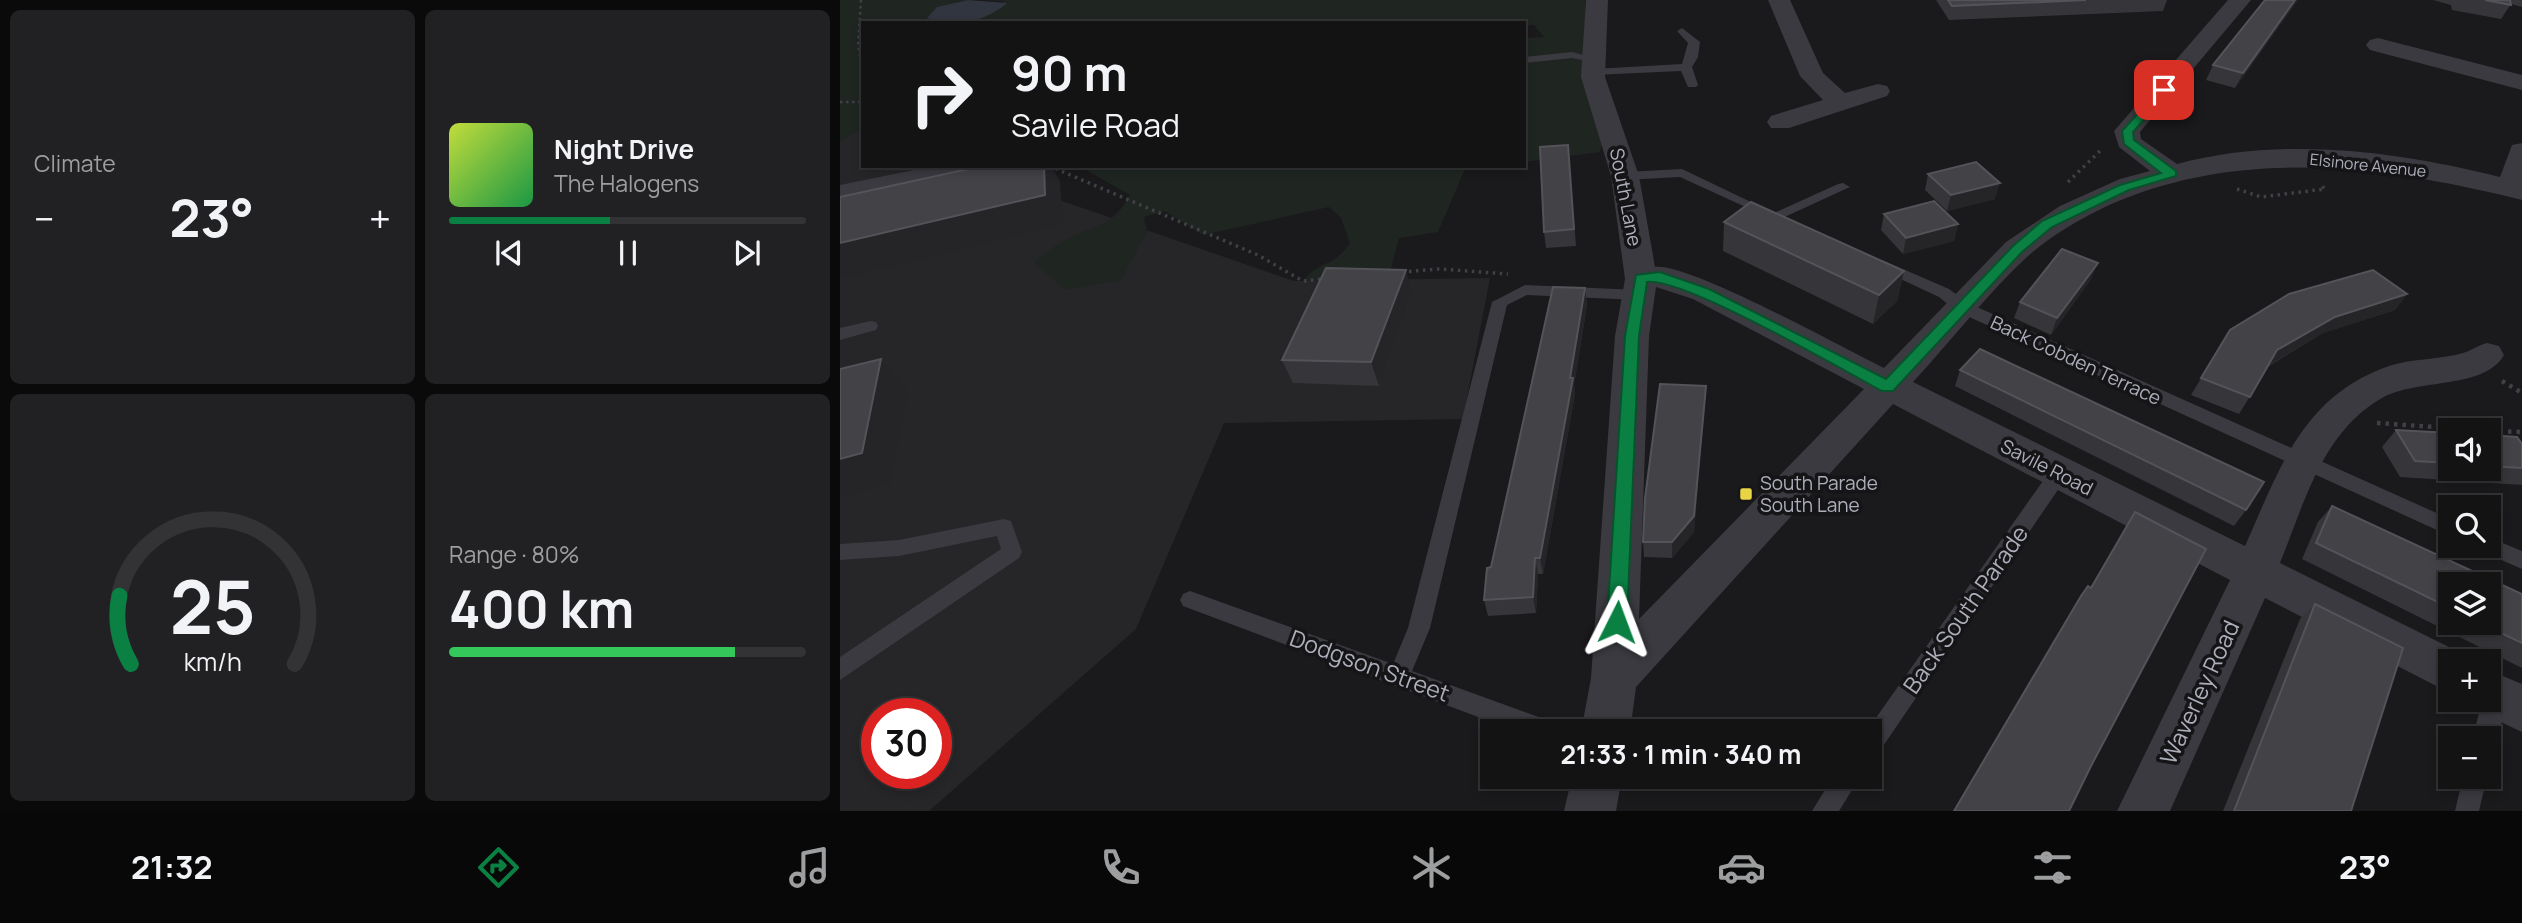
<!DOCTYPE html>
<html lang="en">
<head>
<meta charset="utf-8">
<style>
	body { margin:0; font-family:Manrope,sans-serif; background:#212022; color:#f1f3f6; height:100vh; display:flex; flex-direction:column; font-size:26px; white-space:nowrap }
	* { box-sizing:border-box; margin:0 }
	p { font-size:23px; color:#9d9ea0 }
	.icon { flex:none; width:38px; height:38px; fill:none; stroke:currentColor; stroke-width:2; stroke-linecap:round; stroke-linejoin:round }
	.map { position:relative; flex:1; overflow:hidden }
	.drawer { display:flex; flex-direction:column; gap:10px; padding:10px; background:#0b0a0b; width:840px }
	.drawer>* { flex:none }
	.banner { position:absolute; left:21px; top:21px; width:665px; height:147px; border-radius:0px; box-shadow:0 4px 10px #0003,0 0 0 2px #333234; background:#141314; color:#f1f3f6; overflow:hidden }
	.fabs { position:absolute; left:1598px; top:418px; display:grid; gap:14px }
	.fabs a { display:grid; place-items:center; width:63px; height:63px; border-radius:0px; background:#141314; box-shadow:0 4px 10px #0003,0 0 0 2px #333234; font-size:35px }
	.speed { position:absolute; left:21px; top:698px; display:flex; gap:14px; font-size:35px; font-weight:700; text-align:center }
	.speed>* { display:grid; place-content:center; width:91px; height:91px; border-radius:50%; background:#141314; box-shadow:0 4px 10px #0003,0 0 0 2px #333234; line-height:1 }
	.speed .limit { border:10px solid #d22; background:#fff; color:#111 }
	.pin { position:absolute; display:grid; place-items:center; width:60px; height:60px; color:#fff; margin:-30px; border-radius:14px; box-shadow:0 4px 10px #0006 }
	.me { position:absolute; width:77px; margin:-38px; rotate:3deg; stroke-linejoin:round; filter:drop-shadow(0 0 5px #0008) }
	.turn { display:flex; align-items:center; gap:24px; height:147px; padding:0 35px; font-size:32px }
	.turn .icon { width:91px; height:91px; stroke-width:2.5 }
	.turn b { display:block; font-size:49px; line-height:60px }
	.big { font-size:52px; font-weight:700; line-height:1.1 }
	.drawer .tile { flex:1; display:flex; flex-direction:column; justify-content:center; gap:10px; min-width:0; padding:0 24px; border-radius:10px; background:#212022 }
	.drawer .dial { align-items:center; gap:0 }
	.dial svg { height:182px; overflow:visible; fill:none; stroke:#333234; stroke-width:7; stroke-linecap:round; text-anchor:middle }
	.dial text { fill:#f1f3f6; stroke:none }
	.song { display:flex; align-items:center; gap:21px }
	.cover { width:84px; height:84px; border-radius:10px; background:linear-gradient(135deg,hsl(70 70% 55%),hsl(140 70% 35%)) }
	.played { height:7px; border-radius:4px; background:linear-gradient(90deg,#0b8043 45%,#333234 45%) }
	.keys { display:flex; justify-content:space-around; direction:ltr }
	.heat { display:flex; justify-content:space-between; align-items:center; font-size:38px; direction:ltr }
	.charge { height:10px; border-radius:5px; background:linear-gradient(90deg,#34c759 80%,#333234 0) }
	.drawer .tiles { flex:1; display:grid; gap:10px; grid-template-columns:repeat(2,1fr) }
	.trip { position:absolute; left:640px; top:719px; width:402px; height:70px; border-radius:0px; background:#141314; box-shadow:0 4px 10px #0003,0 0 0 2px #333234; font-weight:700; line-height:70px; text-align:center }
	.tab-bar { display:flex; height:112px; justify-content:space-around; align-items:center; background:#080808; color:#9d9ea0 }
	.tab-bar .icon { width:49px; height:49px }
	.tab-bar .selected { color:#0b8043 }
	.tab-bar b { font-size:32px; color:#f1f3f6 }
	main { display:flex; flex:1; min-height:0 }
	.map>svg:first-child { display:block }
	.built { fill:#262528; fill-rule:evenodd }
	.green { fill:#1f2622 }
	.water { fill:#30353f }
	.lines { fill:none; stroke-linecap:round; stroke-linejoin:round }
	.path-far2 { stroke:#404147; stroke-width:2.5; stroke-dasharray:2.5 3.5; stroke-linecap:butt }
	.path-far1 { stroke:#404147; stroke-width:3.5; stroke-dasharray:2.5 4.5; stroke-linecap:butt }
	.path { stroke:#404147; stroke-width:4.5; stroke-dasharray:3.5 5; stroke-linecap:butt }
	.lane { fill:#3b3a40; fill-rule:evenodd }
	.street { fill:#3b3a40; fill-rule:evenodd }
	.wall { fill:#363539; fill-rule:evenodd }
	.shaded-wall { fill:#252427 }
	.building { fill:#434247; stroke:#535359; stroke-width:2 }
	.route { fill:#0b8043; stroke:#07532c; stroke-width:2 }
	.poi-dot { fill:#e8d444; stroke:#151416; stroke-width:2.5 }
	.labels { text-anchor:middle; dominant-baseline:central; stroke-width:7; stroke-linejoin:round; paint-order:stroke }
	.far-street-label { font-size:16px; fill:#acaeba; stroke:#151416 }
	.street-label { font-size:19px; fill:#acaeba; stroke:#151416 }
	.poi-label { font-size:19px; fill:#acaeba; stroke:#151416; text-anchor:start }
	.near-street-label { font-size:23px; fill:#acaeba; stroke:#151416 }
</style>
</head>
<body>
<main>
<section class="drawer">
<div class="tiles">
<div class="tile"><p>Climate</p>
<div class="heat"><a>−</a><b class="big">23°</b><a>+</a></div>
</div>
<div class="tile">
<div class="song"><i class="cover"></i><div><b>Night Drive</b><p>The Halogens</p></div></div>
<div class="played"></div>
<div class="keys"><svg class="icon" aria-label="previous" viewBox="0 0 24 24"><path d="M18 5L8 12l10 7zM5 5v14"/></svg><svg class="icon" aria-label="pause" viewBox="0 0 24 24"><path d="M8 5v14M16 5v14"/></svg><svg class="icon" aria-label="next" viewBox="0 0 24 24"><path d="M6 5l10 7-10 7zM19 5v14"/></svg></div>
</div>
<div class="tile dial"><svg viewBox="0 0 100 80">
<path d="M14 69A42 42 0 1 1 86 69"/>
<path d="M14 69A42 42 0 0 1 9 39" stroke="#0b8043"/>
<text x="50" y="56" font-size="32" font-weight="700">25</text>
<text x="50" y="72" font-size="11">km/h</text>
</svg></div>
<div class="tile"><p>Range · 80%</p><b class="big">400 km</b><div class="charge"></div></div>
</div>
</section>
<div class="map">
<svg width="1682" height="811" viewBox="0 0 1682 811">
	<rect width="100%" height="100%" fill="#1a191b"/>
	<!-- built -->
	<path class="built" d="M0,124L23,132V166H121L454,281L650,278L623,419L384,423L296,629L89,811H0ZM37,714H96V774H37Z"/>
	<!-- green -->
	<g class="green">
		<path d="M0,0H128L117,2L121,21L128,22L165,1L143,0H745V65L765,131L760,152L684,162V38L704,37L694,25H689L684,32V23H23V127L0,141Z"/>
		<path d="M239,166H645L625,169L598,232L559,238L548,280L463,281C479,260 494,268 510,243L501,218L489,207L363,235L325,211L304,217L307,231L281,280L225,290L194,262C205,254 216,245 227,239C257,224 272,227 290,195Z"/>
	</g>
	<!-- water -->
	<path class="water" d="M128,0L167,3C147,21 113,29 87,18L97,7Z"/>
	<g class="lines">
		<!-- path-far2 -->
		<g class="path-far2">
			<path d="M21,0L18,45L23,71"/>
			<path d="M0,102H23"/>
		</g>
		<!-- path-far1 -->
		<g class="path-far1">
			<path d="M209,166L418,255L463,281L483,279"/>
			<path d="M1228,182L1262,149"/>
			<path d="M1397,189L1421,197L1485,189L1480,184"/>
			<path d="M562,272L599,269L668,274"/>
		</g>
		<!-- path -->
		<g class="path">
			<path d="M1662,381L1682,393"/>
			<path d="M1537,423L1651,431L1657,438"/>
			<path d="M1651,431L1682,432"/>
		</g>
		<!-- lane -->
		<g class="lane">
			<path d="M842,28L860,42L858,57L852,67L858,85L856,87H848L841,71L753,75L747,72L753,69L842,64L848,43L837,31Z"/>
			<path d="M732,52L758,59L752,62L732,58L684,63V57Z"/>
			<path d="M842,169L934,213L998,184L1003,183L1010,187L936,221L840,177L785,180L778,176L785,172Z"/>
			<path d="M1042,260L1109,289L1128,303L1610,519V536L1116,311L1099,297L1037,268L1035,265L1037,262Z"/>
			<path d="M685,285L798,290L806,295L798,300L687,295L667,305L590,628L572,671L718,724L721,732H678L343,606L340,600L343,594L350,591L553,664L568,628L652,302Z"/>
			<path d="M30,321L36,322L38,326L36,330L0,340V328Z"/>
			<path d="M1219,466L1226,468L1228,473L1226,478L1039,752L1031,755V732H1026L1212,468Z"/>
			<path d="M164,519L171,521L182,552L179,558L0,680V657L161,549L157,536L59,556L0,560V544L59,540Z"/>
			<path d="M1648,537L1682,551V569L1641,551L1639,546H1648Z"/>
			<path d="M1655,684L1663,687C1670,702 1660,731 1653,746L1648,748V738H1633L1642,700H1648V687Z"/>
			<path d="M993,777H1020L999,811H972Z"/>
			<path d="M1623,777H1647L1639,811H1615Z"/>
		</g>
		<!-- street -->
		<g class="street">
			<path d="M746,0H768L765,77L799,176L815,267C848,262 1005,349 1044,368L1166,242L1220,206L1280,179L1310,171L1279,147L1274,131L1388,0H1411L1300,132L1301,139L1337,164C1441,136 1557,151 1660,177L1672,145L1682,143V200C1545,166 1400,146 1267,206C1240,219 1210,236 1187,257C1146,295 1111,341 1073,382L1405,546C1439,470 1462,396 1549,366C1573,358 1599,360 1623,353C1631,351 1638,345 1647,343L1659,346L1664,355C1644,390 1577,378 1542,398C1482,432 1464,504 1440,563L1627,656L1629,662H1610V693L1425,598L1330,811H1277L1390,580L1053,404L796,687L790,732H741L751,678L775,336L785,279L771,176L741,77ZM816,287L853,299L1024,389L799,619L809,336Z"/>
			<path d="M928,0H950L983,73L1005,93L1038,84L1047,86L1050,91L1047,96L949,128H931L927,122L931,116L983,100L960,76Z"/>
			<path d="M1538,38L1682,75V90L1530,50L1526,45L1530,40Z"/>
			<path d="M94,166H117L121,172L117,178L0,203V185Z"/>
			<path d="M1648,670L1682,684V732L1631,708L1628,700H1648Z"/>
			<path d="M732,777H782L776,811H724Z"/>
		</g>
	</g>
	<!-- wall -->
	<g class="wall">
		<path d="M1096,0H1327L1323,11L1109,20Z"/>
		<path d="M1425,0H1458L1395,88L1366,80L1373,65Z"/>
		<path d="M1593,0H1682V7L1671,4L1661,19L1612,10L1611,5Z"/>
		<path d="M728,145L736,246L706,248L704,232Z"/>
		<path d="M1088,174L1155,199L1107,211L1085,190Z"/>
		<path d="M1044,214L1118,224L1114,241L1063,254L1041,230Z"/>
		<path d="M884,222L1064,271L1057,301L1033,324L883,251Z"/>
		<path d="M1251,279L1211,335L1174,318L1180,302Z"/>
		<path d="M745,288L747,305L734,385L735,394L703,574H698L696,613L648,616L644,600L651,567Z"/>
		<path d="M572,294L539,386L453,383L442,360Z"/>
		<path d="M1567,294L1555,310L1483,333L1429,366L1399,414L1351,395L1390,330Z"/>
		<path d="M1120,370L1406,510L1394,526L1115,386Z"/>
		<path d="M866,386L854,532L832,558L804,557L803,542Z"/>
		<path d="M1556,430L1610,433V469H1648V435L1682,444V485L1560,477L1542,447Z"/>
		<path d="M1492,506L1682,594V668L1462,559L1478,522ZM1610,584L1648,623H1610Z"/>
		<path d="M1475,604L1511,811H1383L1460,619Z"/>
	</g>
	<!-- shaded-wall -->
	<g class="shaded-wall">
		<path d="M1455,0H1458L1395,88L1403,73Z"/>
		<path d="M204,166H211L220,181L223,224L0,278V243Z"/>
		<path d="M1160,183L1155,199L1107,211L1111,195Z"/>
		<path d="M1118,224L1114,241L1063,254L1066,238Z"/>
		<path d="M1258,263L1251,279L1211,335L1217,318Z"/>
		<path d="M566,270L572,294L539,386L531,362Z"/>
		<path d="M1064,271L1057,301L1033,324L1039,295Z"/>
		<path d="M745,288L747,305L734,385L735,394L703,574L700,558Z"/>
		<path d="M1567,294L1555,310L1483,333L1426,367L1437,350L1495,317Z"/>
		<path d="M41,359L67,389L51,483L0,497V459Z"/>
		<path d="M866,386L854,532L832,558V542Z"/>
		<path d="M695,558L698,574L696,613L693,597Z"/>
	</g>
	<!-- building -->
	<g class="building">
		<path d="M1108,0H1246L1112,6Z"/>
		<path d="M1425,0H1455L1403,73L1373,65Z"/>
		<path d="M1645,0H1670L1671,5Z"/>
		<path d="M728,145L734,229L704,232L700,147Z"/>
		<path d="M1136,162L1160,183L1111,195L1088,174Z"/>
		<path d="M142,166H204L205,195L0,243V197Z"/>
		<path d="M1094,201L1118,224L1066,238L1044,214Z"/>
		<path d="M911,202L1064,271L1039,295L884,222Z"/>
		<path d="M1222,249L1258,263L1217,318L1180,302Z"/>
		<path d="M486,268L566,270L531,362L442,360Z"/>
		<path d="M1533,270L1567,294L1495,317L1437,350L1410,397L1361,378L1390,330L1449,294Z"/>
		<path d="M713,287L745,288L730,378H733L700,558H695L693,597L644,600L647,568L651,567Z"/>
		<path d="M1140,349L1424,482L1406,510L1120,370Z"/>
		<path d="M41,359L22,453L0,459V369Z"/>
		<path d="M820,384L866,386L854,516L832,542H803L805,498Z"/>
		<path d="M1556,430L1610,433V463L1575,461Z"/>
		<path d="M1648,435L1677,437L1682,444V468L1648,466Z"/>
		<path d="M1492,506L1682,594V643L1640,623H1648V584H1610V608L1476,543Z"/>
		<path d="M1295,512L1366,549L1251,766L1229,811H1114L1241,596L1248,586L1251,588Z"/>
		<path d="M1475,604L1563,648L1511,811H1394Z"/>
	</g>
	<!-- route -->
	<path class="route" d="M1321,88L1330,90L1293,132L1294,140L1336,171V176L1289,190L1212,227L1182,252L1053,391H1042C999,368 845,278 807,282L799,336L787,622L784,628L777,631L770,628L767,622L785,336L796,275L820,272L869,289L1046,379L1173,246L1202,221L1280,185L1321,173L1284,144L1282,131Z"/>
	<!-- markers -->
	<rect class="poi-dot" x="899" y="487" width="14" height="14" rx="3.5"/>
	<g class="labels">
		<!-- far-street labels -->
		<g class="far-street-label">
			<text transform="translate(1528 165) rotate(6)">Elsinore Avenue</text>
		</g>
		<!-- street labels -->
		<g class="street-label">
			<text transform="translate(786 197) rotate(79)">South Lane</text>
			<text transform="translate(1236 360) rotate(25)">Back Cobden Terrace</text>
			<text transform="translate(1207 467) rotate(27)">Savile Road</text>
		</g>
		<!-- poi labels -->
		<g class="poi-label">
			<text x="920" y="483">South Parade<tspan x="920" dy="22">South Lane</tspan></text>
		</g>
		<!-- near-street labels -->
		<g class="near-street-label">
			<text transform="translate(1125 609) rotate(-55)">Back South Parade</text>
			<text transform="translate(530 665) rotate(20)">Dodgson Street</text>
			<text transform="translate(1359 692) rotate(-65)">Waverley Road</text>
		</g>
	</g>
</svg>
<div class="fabs">
<a><svg class="icon" aria-label="sound" viewBox="0 0 24 24"><path d="M4 9h4l5-4v14l-5-4H4zM17 9q2 3 0 6"/></svg></a>
<a><svg class="icon" aria-label="search" viewBox="0 0 24 24"><circle cx="10" cy="10" r="6"/><path d="M15 15l6 6"/></svg></a>
<a><svg class="icon" aria-label="layers" viewBox="0 0 24 24"><path d="M12 4l9 5-9 5-9-5zM3 14l9 5 9-5"/></svg></a>
<a>+</a>
<a>−</a>
</div>
<div class="speed"><div class="limit">30</div></div>
<div class="pin" style="left:1324px;top:90px;background:#d93025"><svg class="icon" aria-label="arrive" viewBox="0 0 24 24"><path d="M6 21V4h12l-3 4 3 4H6"/></svg></div>
<svg class="me" style="left:777px;top:622px" viewBox="-20 -20 40 40"><path d="M0-17L14 15 0 8-14 15z" fill="#0b8043" stroke="#fff" stroke-width="4"/></svg>
<div class="trip">21:33 · 1 min · 340 m</div>
<div class="banner">
<div class="turn"><svg class="icon" aria-label="right" viewBox="0 0 24 24"><path d="M7 20v-9h11M14 6l5 5-5 5"/></svg><div><b>90 m</b>Savile Road</div></div>
</div>
</div>
</main>
<nav class="tab-bar">
<b>21:32</b>
<svg class="icon selected" aria-label="directions" viewBox="0 0 24 24"><path d="M12 3l9 9-9 9-9-9zM9 14v-3h6M13 9l2 2-2 2"/></svg>
<svg class="icon" aria-label="music" viewBox="0 0 24 24"><path d="M9 18V5l10-2v13"/><circle cx="6" cy="18" r="3"/><circle cx="16" cy="16" r="3"/></svg>
<svg class="icon" aria-label="phone" viewBox="0 0 24 24"><path d="M5 4h4l2 5-3 2q2 4 5 5l2-3 5 2v4C11 20 4 13 5 4z"/></svg>
<svg class="icon" aria-label="climate" viewBox="0 0 24 24"><path d="M12 3v18M4 7l16 10M4 17L20 7"/></svg>
<svg class="icon" aria-label="car" viewBox="0 0 24 24"><path d="M5 17H2v-5l4-1 3-4h7l3 4 3 1v5h-3M9 17h6M6 11h13"/><circle cx="7" cy="17" r="2"/><circle cx="17" cy="17" r="2"/></svg>
<svg class="icon" aria-label="filters" viewBox="0 0 24 24"><path d="M4 7h16M4 17h16"/><circle cx="9" cy="7" r="2"/><circle cx="15" cy="17" r="2"/></svg>
<b>23°</b>
</nav>
</body>
</html>
